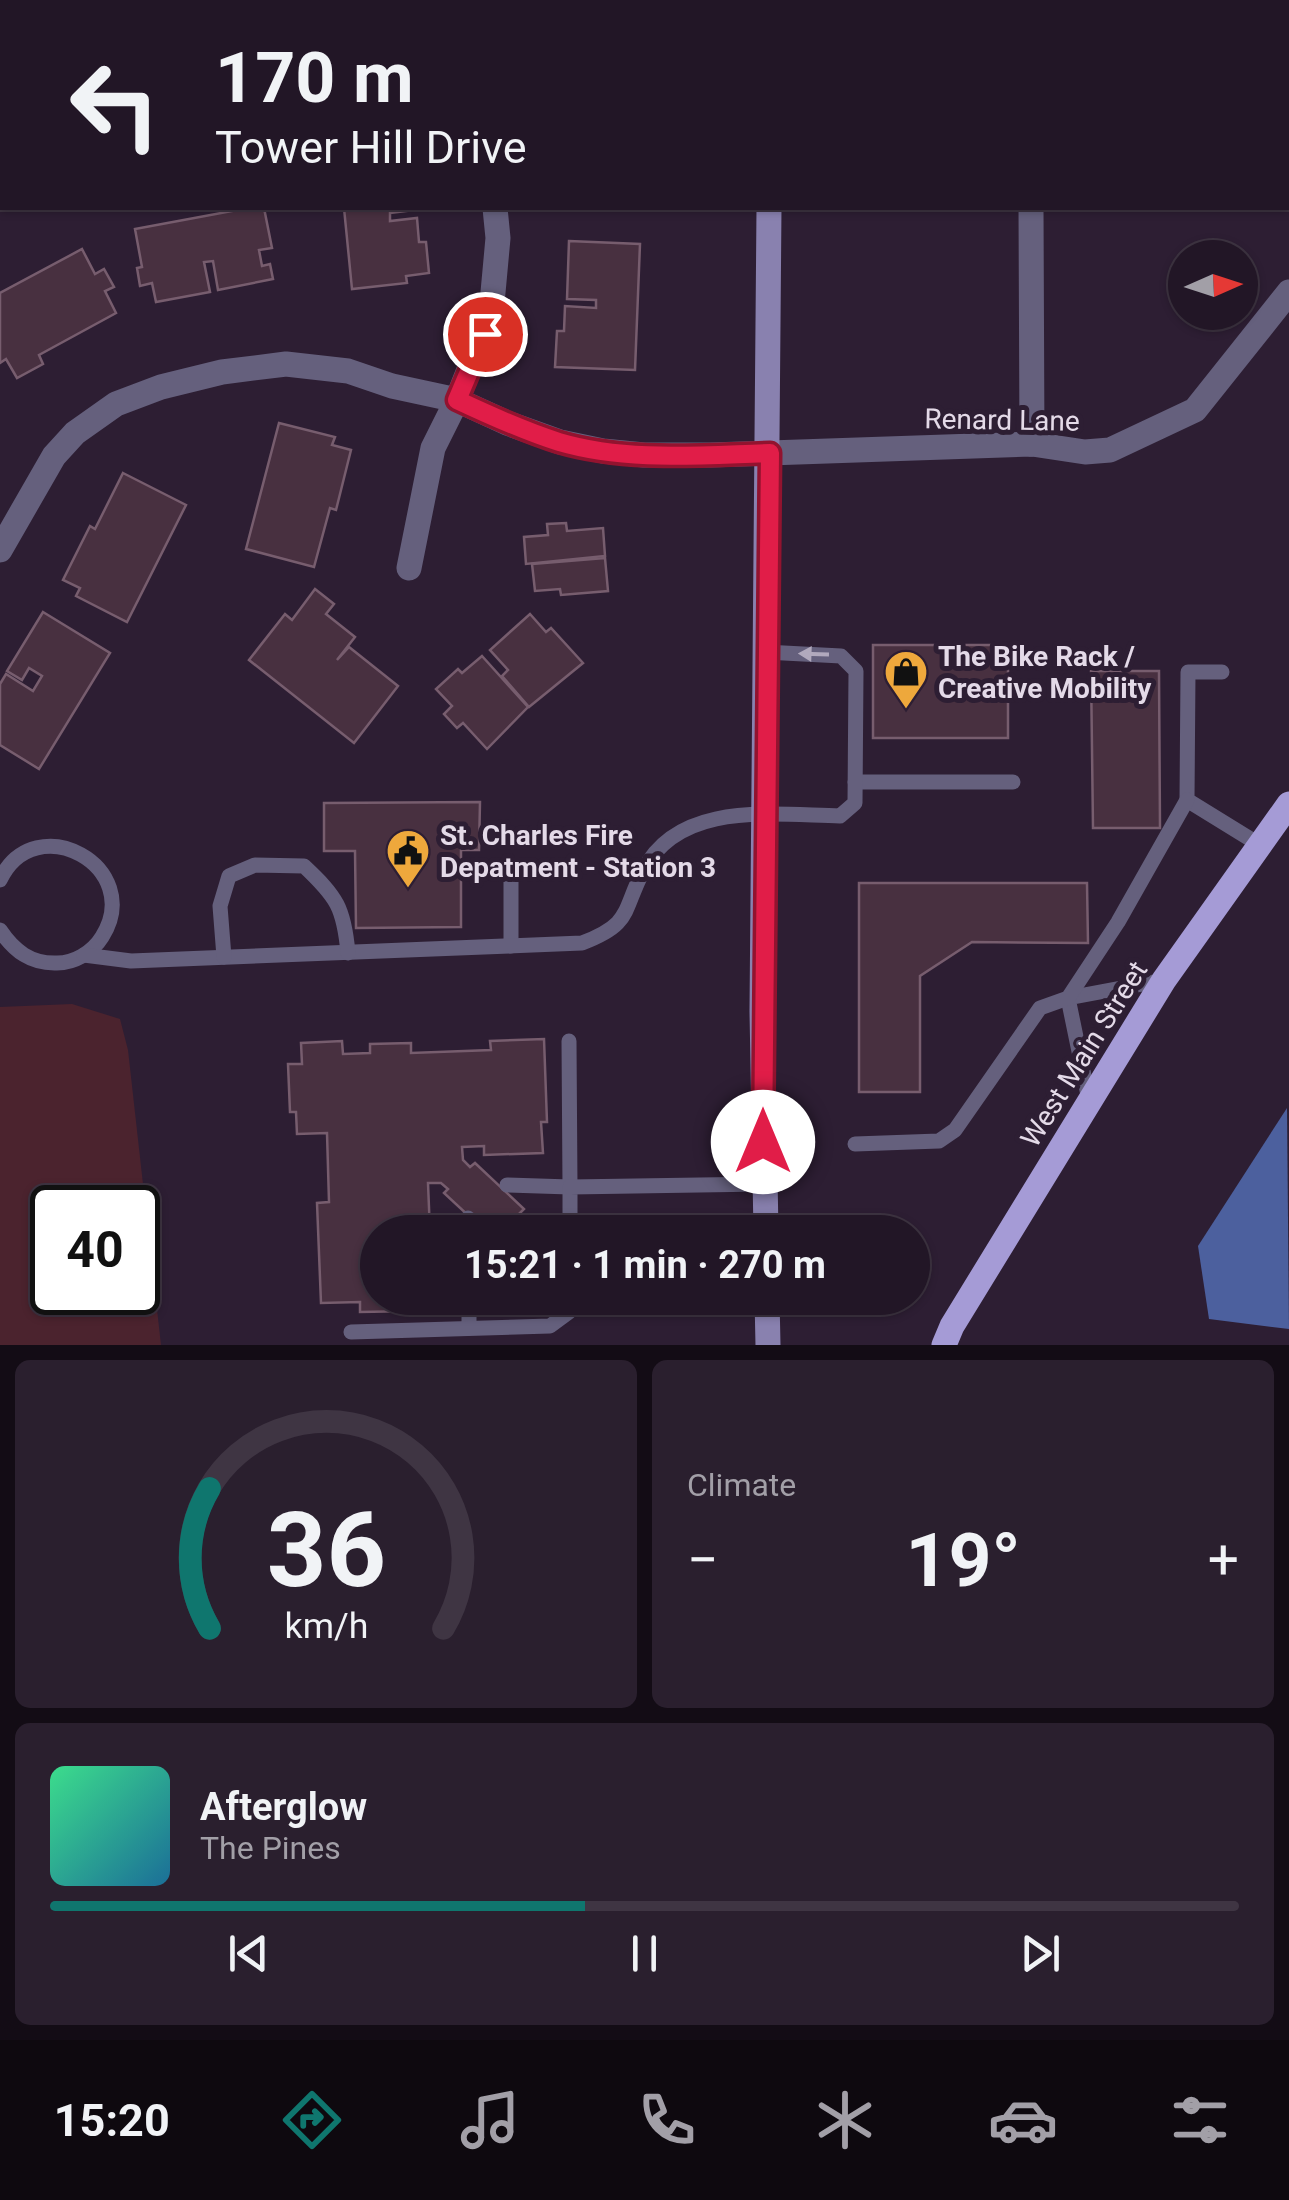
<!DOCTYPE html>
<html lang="en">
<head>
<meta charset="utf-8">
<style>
	body { margin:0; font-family:Roboto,sans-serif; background:#2a1f2e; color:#f1f3f6; height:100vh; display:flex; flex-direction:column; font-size:38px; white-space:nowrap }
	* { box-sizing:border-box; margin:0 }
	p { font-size:32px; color:#a29fa7 }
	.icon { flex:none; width:55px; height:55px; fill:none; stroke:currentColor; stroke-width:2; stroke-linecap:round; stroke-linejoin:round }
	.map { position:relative; height:1345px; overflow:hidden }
	.details { display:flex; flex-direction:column; gap:15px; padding:15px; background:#130c15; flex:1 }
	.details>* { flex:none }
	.banner { position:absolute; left:0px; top:0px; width:1290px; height:210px; box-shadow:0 2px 8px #0004,0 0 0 2px #3f3543; background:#221626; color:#f1f3f6; overflow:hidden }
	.needle { width:65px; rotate:87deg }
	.tools { position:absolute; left:1168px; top:240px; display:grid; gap:20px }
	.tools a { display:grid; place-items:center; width:90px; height:90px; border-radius:50%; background:#221626; box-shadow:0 2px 8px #0004,0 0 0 2px #3f3543; font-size:50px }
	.speed { position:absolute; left:30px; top:1185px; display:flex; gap:20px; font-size:50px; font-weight:700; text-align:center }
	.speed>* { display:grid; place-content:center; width:130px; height:130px; border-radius:50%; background:#221626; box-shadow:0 2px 8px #0004,0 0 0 2px #3f3543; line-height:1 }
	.speed .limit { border:5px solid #111; border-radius:15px; background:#fff; color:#111 }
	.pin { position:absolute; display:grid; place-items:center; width:85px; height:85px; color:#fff; margin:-42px; border:5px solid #fff; border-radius:50%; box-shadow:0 2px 10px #0007 }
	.me { position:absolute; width:110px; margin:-55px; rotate:0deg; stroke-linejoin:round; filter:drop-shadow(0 0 8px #0008) }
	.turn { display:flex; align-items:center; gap:35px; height:210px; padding:0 50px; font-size:45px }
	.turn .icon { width:130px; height:130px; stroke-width:2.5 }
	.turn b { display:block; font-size:70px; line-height:85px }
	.big { font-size:75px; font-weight:700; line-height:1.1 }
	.details .card { flex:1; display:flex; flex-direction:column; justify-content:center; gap:15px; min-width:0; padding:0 35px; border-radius:15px; background:#2a1f2e }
	.details .dial { align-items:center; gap:0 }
	.dial svg { height:260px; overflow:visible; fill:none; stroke:#3f3543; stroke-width:7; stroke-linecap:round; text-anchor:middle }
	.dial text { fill:#f1f3f6; stroke:none }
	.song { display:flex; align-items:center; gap:30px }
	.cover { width:120px; height:120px; border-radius:15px; background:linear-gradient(135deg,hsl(150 70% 55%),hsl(200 70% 35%)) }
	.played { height:10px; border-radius:5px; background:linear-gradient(90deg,#0f766e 45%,#3f3543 45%) }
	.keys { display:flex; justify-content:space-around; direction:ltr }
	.heat { display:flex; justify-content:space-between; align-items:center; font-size:55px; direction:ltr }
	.details .tiles { flex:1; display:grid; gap:15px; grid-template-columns:1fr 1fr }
	.card:last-child { grid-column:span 2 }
	.trip { position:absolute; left:360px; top:1215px; width:570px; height:100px; border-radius:50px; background:#221626; box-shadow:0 2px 8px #0004,0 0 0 2px #3f3543; font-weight:700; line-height:100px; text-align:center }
	.menu { display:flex; height:160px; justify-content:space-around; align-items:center; background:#0e090f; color:#a29fa7 }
	.menu .icon { width:70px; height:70px }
	.menu .selected { color:#0f766e }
	.menu b { font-size:45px; color:#f1f3f6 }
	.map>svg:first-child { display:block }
	.green { fill:#4b232e; fill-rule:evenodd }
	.water { fill:#4c609e }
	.building { fill:#483040; stroke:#775d6e; stroke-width:2.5 }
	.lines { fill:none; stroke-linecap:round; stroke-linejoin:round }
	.lane { stroke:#65607d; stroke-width:15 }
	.street { stroke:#65607d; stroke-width:25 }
	.secondary { stroke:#8981af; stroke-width:25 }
	.primary { stroke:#a59bd6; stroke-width:25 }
	.oneway { fill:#b1a9bd }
	.route-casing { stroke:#92132f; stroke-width:25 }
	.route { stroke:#e11d48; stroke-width:18 }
	.labels { text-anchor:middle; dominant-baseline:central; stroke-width:10; stroke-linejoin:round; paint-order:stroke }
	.street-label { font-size:28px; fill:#e4dae8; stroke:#2d1e33 }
	.poi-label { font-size:28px; font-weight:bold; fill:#e4dae8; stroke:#2d1e33; text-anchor:start }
</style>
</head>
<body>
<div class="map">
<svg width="1289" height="1345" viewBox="0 0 1289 1345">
	<rect width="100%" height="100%" fill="#2d1e33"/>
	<!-- green -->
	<path class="green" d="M72,1004L120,1019L128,1050L161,1345H0V1007ZM52,1208H138V1292H52Z"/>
	<!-- water -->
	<path class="water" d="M1287,1108L1289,1329L1209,1319L1198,1246Z"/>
	<!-- building -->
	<g class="building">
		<path d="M248,208H264L272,248L259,250L262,266L270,264L273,279L218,290L213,261L204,262L210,292L156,302L152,283L140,286L137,268L142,267L135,229Z"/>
		<path d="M344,208H415V210L390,213V221L417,218L419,242H426L429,273L406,276L407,283L352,289Z"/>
		<path d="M569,241L640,244L635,370L555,367L557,331H564L565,306L596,308V300L567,299Z"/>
		<path d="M82,249L95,274L104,269L114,287L105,291L116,313L39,355L43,364L17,378L6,359L0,363V293Z"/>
		<path d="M279,423L335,437L332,445L351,450L336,510L330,508L314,567L246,549Z"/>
		<path d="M123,473L186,505L127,622L76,596L80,588L63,580L90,526L95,529Z"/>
		<path d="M566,523L567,531L603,528L605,556L526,564L524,537L548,535L547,524Z"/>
		<path d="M605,558L608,591L561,595L560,589L535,591L532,564Z"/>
		<path d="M315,589L334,604L326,614L355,637L337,660L349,647L398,686L354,743L249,660L285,614L292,620Z"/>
		<path d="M43,612L110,653L39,769L0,745V684L6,674L33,691L42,676L29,668L22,680L7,671Z"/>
		<path d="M530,614L546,632L551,628L583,663L529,707L502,676L508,670L490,650Z"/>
		<rect x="873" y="645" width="135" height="93"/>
		<path d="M482,656L528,707L487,749L463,723L457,728L444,714L452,706L436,689L458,669L462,673Z"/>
		<path d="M1091,671H1159L1160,828H1093Z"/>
		<path d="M480,802L479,850H461V927L356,928L355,851H324V803Z"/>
		<path d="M859,883H1087L1088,943L972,942L920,976V1092H859Z"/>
		<path d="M544,1039L547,1122H541L543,1153L484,1155V1146L462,1147L463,1160L470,1167L475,1163L524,1209L501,1232H486L444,1193L448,1189L441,1183H428L430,1232H378V1298H447L448,1300L414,1301V1311L360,1312V1302L321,1303L317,1203L329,1202L327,1133L297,1134L296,1112H290L288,1064H302L301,1043L342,1041L343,1054L370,1053V1044L411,1043V1053L491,1050L490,1041Z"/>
	</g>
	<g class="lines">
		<!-- lane -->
		<g class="lane">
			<path d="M473,2L476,0"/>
			<path d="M1222,672H1188L1187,800L1260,845"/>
			<path d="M855,782H1013"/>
			<path d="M511,866V946"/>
			<path d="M0,880C35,806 146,867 102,937C92,953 74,963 57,963C31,964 14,951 0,930"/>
			<path d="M84,955L131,961L582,943C632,924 622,912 643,871C679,800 774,815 840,816L855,803L856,671L841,656L765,652"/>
			<path d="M224,957L220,906L229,876L255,865L304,866C337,897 344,908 348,953"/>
			<path d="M1089,1100L1068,998L1164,980"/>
			<path d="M855,1144L939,1141L955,1130L1040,1008L1068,998L1118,922L1187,800"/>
			<path d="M507,1185L570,1187L569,1041"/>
			<path d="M468,1218V1232"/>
			<path d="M570,1232V1187L764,1184"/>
			<path d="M469,1298V1328"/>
			<path d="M351,1332L550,1326L569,1312V1298"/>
		</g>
		<!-- street -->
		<g class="street">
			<path d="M320,0L326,2"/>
			<path d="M1030,0V2"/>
			<path d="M1031,208L1032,444"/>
			<path d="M0,550L54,456L75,433L116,404L161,387L222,372L286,364L348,371L392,386L457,400L507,423L560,442L603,451L644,455H710L1032,444L1085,452L1110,450L1195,410L1289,292"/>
			<path d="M409,568L433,448L457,400L491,314L498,238L495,208"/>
		</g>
		<!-- secondary -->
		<g class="secondary">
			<path d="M769,0V2"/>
			<path d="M766,1232L762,1011L769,208"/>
			<path d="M767,1298L768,1345"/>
		</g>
		<!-- primary -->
		<path class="primary" d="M944,1345L952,1326L1164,980L1289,804"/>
	</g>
	<!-- one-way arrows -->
	<defs><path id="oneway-solid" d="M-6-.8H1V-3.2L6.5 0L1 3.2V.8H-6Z" transform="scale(2.5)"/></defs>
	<use class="oneway" href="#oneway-solid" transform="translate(814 654) rotate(-178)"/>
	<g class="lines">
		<defs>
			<path id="route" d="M485,334L457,400C491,416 524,431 559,442C627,462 700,455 770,453L763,1142"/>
		</defs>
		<!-- route casing -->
		<use href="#route" class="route-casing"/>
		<!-- route -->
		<use href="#route" class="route"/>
	</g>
	<!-- icons -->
	<defs>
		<symbol id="shop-pin" viewBox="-11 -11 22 30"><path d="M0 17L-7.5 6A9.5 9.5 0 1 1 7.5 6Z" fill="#eea83c" stroke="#2d1e33"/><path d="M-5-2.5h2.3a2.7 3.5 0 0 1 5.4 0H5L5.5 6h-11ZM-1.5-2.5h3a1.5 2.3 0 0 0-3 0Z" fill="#111"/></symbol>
		<symbol id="civic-pin" viewBox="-11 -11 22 30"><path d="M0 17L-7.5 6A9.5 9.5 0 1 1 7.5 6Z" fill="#eea83c" stroke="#2d1e33"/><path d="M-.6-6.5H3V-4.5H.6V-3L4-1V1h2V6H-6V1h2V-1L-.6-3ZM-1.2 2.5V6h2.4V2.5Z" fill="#111"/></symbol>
	</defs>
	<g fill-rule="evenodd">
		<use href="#shop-pin" x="881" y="647" width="50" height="68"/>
		<use href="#civic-pin" x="383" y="826" width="50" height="68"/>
	</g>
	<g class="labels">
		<!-- street labels -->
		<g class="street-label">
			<text transform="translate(1002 420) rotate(1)">Renard Lane</text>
			<text transform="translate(1084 1054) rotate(-58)">West Main Street</text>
		</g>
		<!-- poi labels -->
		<g class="poi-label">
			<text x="938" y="656">The Bike Rack /<tspan x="938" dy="32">Creative Mobility</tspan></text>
			<text x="440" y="835">St. Charles Fire<tspan x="440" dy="32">Depatment - Station 3</tspan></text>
		</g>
	</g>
</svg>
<div class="tools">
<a><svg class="needle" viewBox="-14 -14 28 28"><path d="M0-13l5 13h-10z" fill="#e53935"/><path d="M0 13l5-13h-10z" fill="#a29fa7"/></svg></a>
</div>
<div class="speed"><div class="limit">40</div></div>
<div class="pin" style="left:485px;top:334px;background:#d93025"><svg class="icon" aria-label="arrive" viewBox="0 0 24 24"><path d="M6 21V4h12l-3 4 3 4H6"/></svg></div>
<svg class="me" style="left:763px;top:1142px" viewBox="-20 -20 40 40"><circle r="19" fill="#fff"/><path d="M0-13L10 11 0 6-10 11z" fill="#e11d48"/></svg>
<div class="trip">15:21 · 1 min · 270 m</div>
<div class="banner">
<div class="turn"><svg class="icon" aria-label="left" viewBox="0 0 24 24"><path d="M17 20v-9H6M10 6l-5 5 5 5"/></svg><div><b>170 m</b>Tower Hill Drive</div></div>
</div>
</div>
<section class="details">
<div class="tiles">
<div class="card dial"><svg viewBox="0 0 100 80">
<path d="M14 69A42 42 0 1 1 86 69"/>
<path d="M14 69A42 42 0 0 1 14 26" stroke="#0f766e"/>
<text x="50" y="56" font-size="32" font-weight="700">36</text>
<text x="50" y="72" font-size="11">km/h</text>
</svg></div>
<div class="card"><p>Climate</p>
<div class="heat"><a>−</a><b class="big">19°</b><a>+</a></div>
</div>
<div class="card">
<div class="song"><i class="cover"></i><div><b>Afterglow</b><p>The Pines</p></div></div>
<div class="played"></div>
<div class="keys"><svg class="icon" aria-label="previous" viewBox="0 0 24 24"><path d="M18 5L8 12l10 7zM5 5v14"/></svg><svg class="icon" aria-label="pause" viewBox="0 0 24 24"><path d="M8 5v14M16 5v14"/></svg><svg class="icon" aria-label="next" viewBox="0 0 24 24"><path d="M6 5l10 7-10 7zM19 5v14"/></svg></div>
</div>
</div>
</section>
<nav class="menu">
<b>15:20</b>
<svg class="icon selected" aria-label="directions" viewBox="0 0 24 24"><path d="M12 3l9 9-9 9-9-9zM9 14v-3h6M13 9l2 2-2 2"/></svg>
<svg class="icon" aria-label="music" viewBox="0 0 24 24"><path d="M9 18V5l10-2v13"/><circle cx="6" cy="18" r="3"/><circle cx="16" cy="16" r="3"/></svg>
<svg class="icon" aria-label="phone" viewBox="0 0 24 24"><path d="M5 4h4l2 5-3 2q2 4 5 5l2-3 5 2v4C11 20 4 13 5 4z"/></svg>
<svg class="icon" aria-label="climate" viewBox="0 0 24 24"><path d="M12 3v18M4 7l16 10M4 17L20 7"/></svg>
<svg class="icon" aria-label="car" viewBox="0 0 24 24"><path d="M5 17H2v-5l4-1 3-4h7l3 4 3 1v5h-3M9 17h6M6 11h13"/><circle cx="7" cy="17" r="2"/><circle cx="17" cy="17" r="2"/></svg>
<svg class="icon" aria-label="filters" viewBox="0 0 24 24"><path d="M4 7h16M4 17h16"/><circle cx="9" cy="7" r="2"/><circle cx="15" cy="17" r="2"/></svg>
</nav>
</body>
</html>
